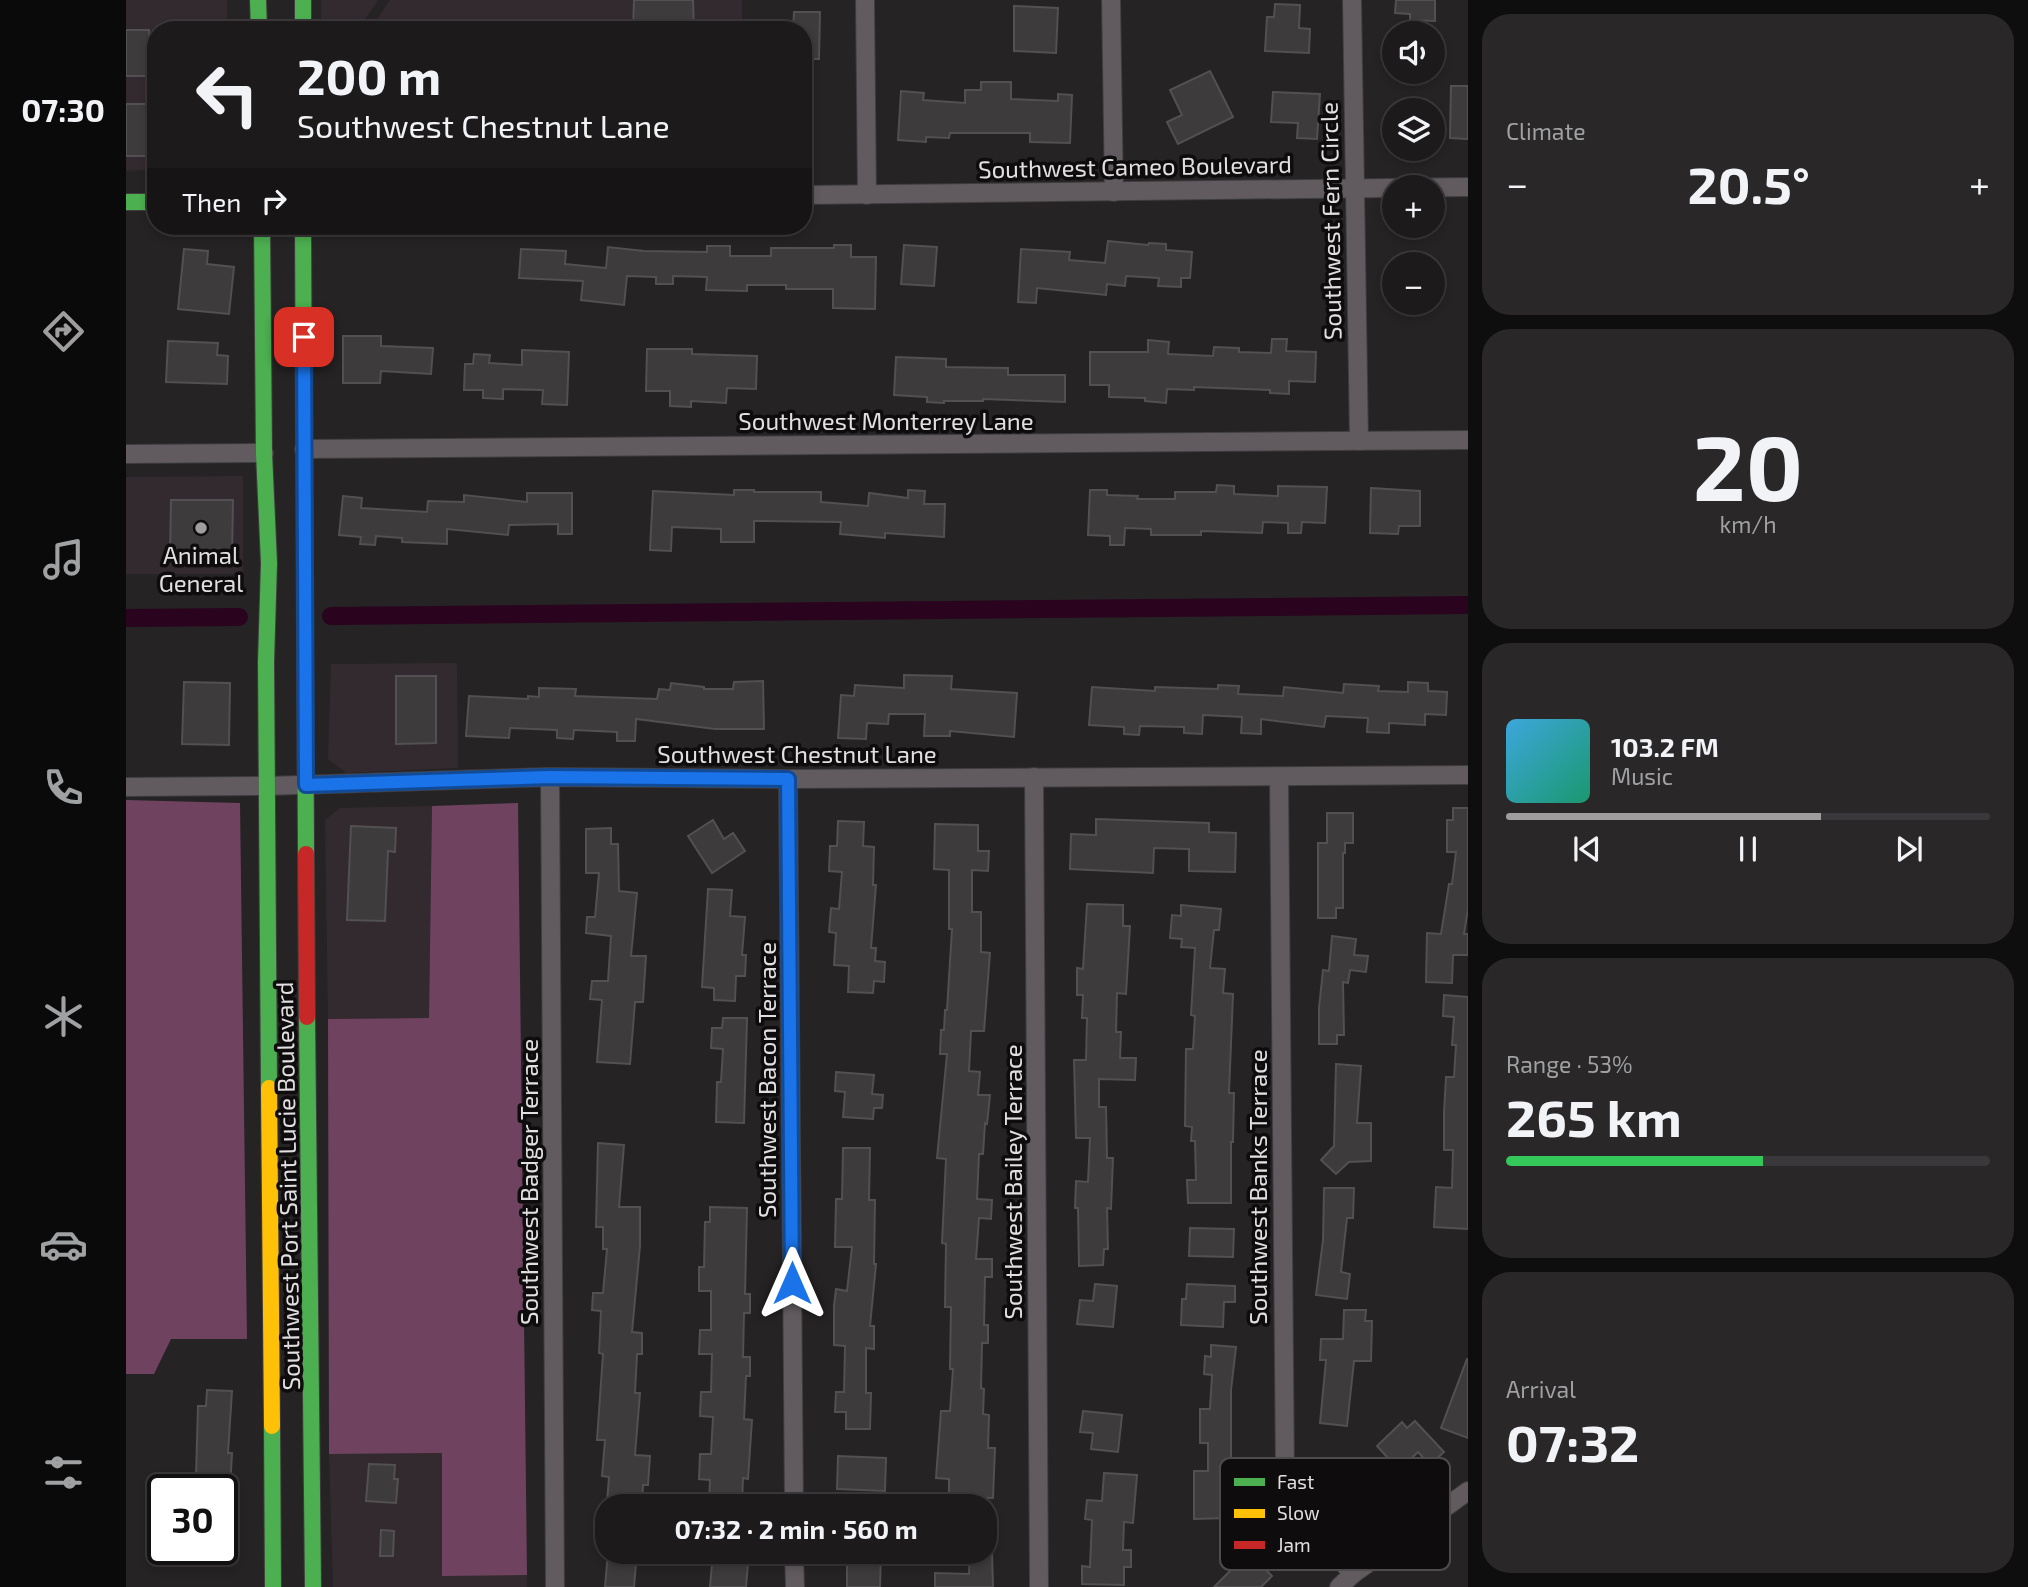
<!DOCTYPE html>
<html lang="en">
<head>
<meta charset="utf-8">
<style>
	body { margin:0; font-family:"Exo 2",sans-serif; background:#292728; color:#f1f3f6; height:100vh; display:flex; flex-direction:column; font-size:26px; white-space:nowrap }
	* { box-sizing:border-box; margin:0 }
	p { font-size:23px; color:#a0a1a3 }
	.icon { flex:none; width:38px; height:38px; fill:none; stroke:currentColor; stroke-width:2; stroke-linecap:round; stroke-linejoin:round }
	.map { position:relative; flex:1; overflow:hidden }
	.sheet { display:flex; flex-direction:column; gap:14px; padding:14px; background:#0f0e0f; width:560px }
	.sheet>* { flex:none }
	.hud { position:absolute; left:21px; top:21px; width:665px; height:214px; border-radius:28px; box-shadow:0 4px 10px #0003,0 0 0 2px #3a383a; background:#1c1a1b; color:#f1f3f6; overflow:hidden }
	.fabs { position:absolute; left:1256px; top:21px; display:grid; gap:14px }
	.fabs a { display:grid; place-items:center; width:63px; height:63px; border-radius:50%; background:#1c1a1b; box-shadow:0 4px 10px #0003,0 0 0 2px #3a383a; font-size:35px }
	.speed { position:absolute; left:21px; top:1474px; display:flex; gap:14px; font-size:35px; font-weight:700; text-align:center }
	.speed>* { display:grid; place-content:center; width:91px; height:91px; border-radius:50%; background:#1c1a1b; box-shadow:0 4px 10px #0003,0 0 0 2px #3a383a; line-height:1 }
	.speed .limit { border:4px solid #111; border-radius:10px; background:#fff; color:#111 }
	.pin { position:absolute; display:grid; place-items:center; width:60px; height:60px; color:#fff; margin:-30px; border-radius:14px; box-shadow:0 4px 10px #0006 }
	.me { position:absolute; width:77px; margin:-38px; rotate:0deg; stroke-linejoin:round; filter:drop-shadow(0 0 5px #0008) }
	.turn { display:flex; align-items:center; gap:24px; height:147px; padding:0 35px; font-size:32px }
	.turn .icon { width:91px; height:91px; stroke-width:2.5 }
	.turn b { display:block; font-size:49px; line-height:60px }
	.then { display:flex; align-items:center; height:66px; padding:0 35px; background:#0003; gap:14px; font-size:26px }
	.big { font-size:52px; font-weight:700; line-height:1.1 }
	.sheet .widget { flex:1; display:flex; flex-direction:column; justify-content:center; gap:10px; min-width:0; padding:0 24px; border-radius:28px; background:#292728 }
	.sheet .dial { align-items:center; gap:0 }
	.dial b { font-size:91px; line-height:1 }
	.song { display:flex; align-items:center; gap:21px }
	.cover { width:84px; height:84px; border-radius:10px; background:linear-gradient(135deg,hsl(200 70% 55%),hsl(160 70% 35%)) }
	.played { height:7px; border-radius:4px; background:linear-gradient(90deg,#a09d9f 65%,#3a383a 65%) }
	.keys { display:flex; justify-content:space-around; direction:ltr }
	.heat { display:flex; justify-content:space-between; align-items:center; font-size:38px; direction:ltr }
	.charge { height:10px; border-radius:5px; background:linear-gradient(90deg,#34c759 53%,#3a383a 0) }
	.trip { position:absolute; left:469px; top:1494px; width:402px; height:70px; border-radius:28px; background:#1c1a1b; box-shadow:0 4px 10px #0003,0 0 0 2px #3a383a; font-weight:700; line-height:70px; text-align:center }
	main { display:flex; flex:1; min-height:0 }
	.tab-bar { display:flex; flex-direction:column; width:126px; justify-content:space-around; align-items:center; background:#0b0a0b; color:#a0a1a3 }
	.tab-bar .icon { width:49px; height:49px }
	.tab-bar .selected { color:#a09d9f }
	.tab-bar b { font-size:32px; color:#f1f3f6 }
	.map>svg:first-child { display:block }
	.built { fill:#332a2f }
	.forest { fill:#6f4360 }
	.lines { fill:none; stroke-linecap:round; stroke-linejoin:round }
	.canal { stroke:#2a031f; stroke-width:18 }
	.building { fill:#3d3b3c; stroke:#525051; stroke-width:2 }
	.street-casing { stroke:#3f3d3e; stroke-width:20 }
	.fast-casing { stroke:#3f3d3e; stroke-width:18 }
	.slow-casing { stroke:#3f3d3e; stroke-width:18 }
	.jam-casing { stroke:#3f3d3e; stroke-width:18 }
	.street { stroke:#615b60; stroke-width:18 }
	.fast { stroke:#4caf50; stroke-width:16 }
	.slow { stroke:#ffc107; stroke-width:16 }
	.jam { stroke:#c62828; stroke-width:16 }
	.route-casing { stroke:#114b97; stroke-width:18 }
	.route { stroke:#1a73e8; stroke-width:12 }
	.poi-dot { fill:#a09d9f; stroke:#0e0c0d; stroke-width:2.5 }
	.labels { text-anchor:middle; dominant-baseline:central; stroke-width:7; stroke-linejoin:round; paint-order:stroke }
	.street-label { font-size:24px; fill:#e2dfe1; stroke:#0e0c0d }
	.poi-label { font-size:24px; fill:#e2dfe1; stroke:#0e0c0d }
	.key { fill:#0e0c0d; stroke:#4e4b4d; stroke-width:2 }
	.key-label { font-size:19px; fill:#e2dfe1 }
</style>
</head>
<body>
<main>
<nav class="tab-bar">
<b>07:30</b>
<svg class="icon selected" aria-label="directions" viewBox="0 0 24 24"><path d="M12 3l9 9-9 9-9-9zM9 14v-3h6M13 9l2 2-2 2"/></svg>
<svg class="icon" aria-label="music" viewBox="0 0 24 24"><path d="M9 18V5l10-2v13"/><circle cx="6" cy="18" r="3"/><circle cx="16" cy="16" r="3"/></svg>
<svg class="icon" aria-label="phone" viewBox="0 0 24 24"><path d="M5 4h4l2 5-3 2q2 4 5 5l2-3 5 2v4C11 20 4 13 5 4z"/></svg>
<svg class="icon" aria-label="climate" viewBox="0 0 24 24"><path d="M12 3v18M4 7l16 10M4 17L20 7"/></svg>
<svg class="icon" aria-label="car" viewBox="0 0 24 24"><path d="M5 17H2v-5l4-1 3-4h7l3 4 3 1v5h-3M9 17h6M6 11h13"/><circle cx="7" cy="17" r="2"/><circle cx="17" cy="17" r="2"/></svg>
<svg class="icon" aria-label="filters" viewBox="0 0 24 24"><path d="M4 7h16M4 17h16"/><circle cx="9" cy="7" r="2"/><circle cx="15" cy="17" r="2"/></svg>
</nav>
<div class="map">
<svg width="1342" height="1587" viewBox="0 0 1342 1587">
	<rect width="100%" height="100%" fill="#252324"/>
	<!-- built -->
	<g class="built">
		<path d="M0,0H101V30H30V169L0,171Z"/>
		<path d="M195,0H252L232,30H195Z"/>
		<path d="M264,0H616V30H244Z"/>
		<path d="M117,476V574H0V477Z"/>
		<path d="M331,663L332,768L220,773L202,759L205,664Z"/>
		<path d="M306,806L303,1018L202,1019L199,820L214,808Z"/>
		<path d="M316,1453V1575H401V1587H207L203,1454Z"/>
	</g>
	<!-- forest -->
	<g class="forest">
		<path d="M0,800L114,803L121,1339H45L28,1374H0Z"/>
		<path d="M392,803L401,1575L316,1576V1453L203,1454L202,1019L303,1018L306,806Z"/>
	</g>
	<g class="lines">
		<!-- canal -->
		<g class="canal">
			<path d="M205,616L1342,605"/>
			<path d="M0,618L113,617"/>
		</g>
	</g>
	<!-- building -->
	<g class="building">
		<path d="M508,0H567L568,30H507Z"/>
		<path d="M1270,0H1309V21L1284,20V14L1269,13Z"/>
		<path d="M1149,4L1174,5L1173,28L1184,29L1183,53L1139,51L1141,17H1148Z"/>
		<path d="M888,6L932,8L930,53L888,51Z"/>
		<path d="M668,12H694L693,59H677V30H667Z"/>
		<rect x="0" y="30" width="23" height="46"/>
		<path d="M1084,71L1107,117L1052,144L1041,122L1056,115L1044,90Z"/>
		<path d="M855,82H885V99L932,101V94L946,95L944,143L904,142V133H824L823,138L800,137V142L772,140L775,91L798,93L797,100L839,103V90H855Z"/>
		<path d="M1325,86H1342V139L1324,138Z"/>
		<path d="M1147,92L1194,94L1191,139L1171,138L1172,123L1145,122Z"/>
		<path d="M0,104H28L30,145H28L27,156H0Z"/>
		<path d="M982,241L1022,245L1023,243L1040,244V250L1066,252L1064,278H1055V287L1032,286L1033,278L1000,276L999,286L981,284L980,295L911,288L910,303L892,302L895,249L944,252L943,260L979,263Z"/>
		<path d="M708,245H725V257H750L749,309L707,308V289H660V285H621V291L580,290L581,277L547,276V284H530V277L501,276L498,305L455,300L457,281L393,278L395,249L440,251L439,264L480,268L482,247L518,251L581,252V246H604V256H645V248H708Z"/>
		<path d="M778,245L811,247L808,286L775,284Z"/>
		<path d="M58,249L82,251L81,264L108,267L103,314L52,309Z"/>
		<path d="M217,336H255V346L307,348L305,374L255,371L254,383H217Z"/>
		<path d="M1146,339H1161L1160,351L1190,352L1189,382L1163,381V394L1144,393V390L1068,387V390L1041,389L1040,403L1019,401V398L983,397V385H964V352H1022V340L1043,342L1042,354L1087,356L1088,347L1113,348V352L1145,353Z"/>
		<path d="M42,341L92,343L91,355L102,356L101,384L40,382Z"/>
		<path d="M521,349H566V354L631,356L630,389L601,388L600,403L565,401V407L544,406V391H520Z"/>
		<path d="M396,350L443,352L441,405L416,404L417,390L377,389V399L357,398V390H338L339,364H347L348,354L364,355L363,363L396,365Z"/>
		<path d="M770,357L820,359V367L882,368V375H939V402L857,399V401H818V403L801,402V397L768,395Z"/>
		<path d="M1091,485L1108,486V494L1152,496V486L1201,487L1199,523L1176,522L1175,533H1162V523L1137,522L1136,533L1075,531V535H1025V529L999,528L998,545H984V536L962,535L964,490H981V495L1012,496L1011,499H1049V492H1090Z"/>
		<path d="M1245,488L1294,491V526H1273L1272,534L1244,533Z"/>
		<path d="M608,490H628V492H695V502L742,506L743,493L782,498V490L799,491L798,504H819L818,537L759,533V538L714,534L715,522L628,521V542H595V529L546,527L545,551L524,550L527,491L608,495Z"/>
		<path d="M401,493H446V534H432V524L383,525L382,535L321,529V544L276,542V538L250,536L249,545L234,544L235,537L213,535L217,496L236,498L235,508L301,512L302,501L338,502V495L401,502Z"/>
		<path d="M45,500H107L106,557L44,556Z"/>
		<path d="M778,675L826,676L825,689L891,693L888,737L824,731V736H798L799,714H763L762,724L741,723L740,739L712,738L715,695L728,696L729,685L778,688Z"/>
		<path d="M270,676H310V743L270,744Z"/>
		<path d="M637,681L638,729H589L510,719L509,741H491V732L448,730L447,739L431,738V730L384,728L383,738L340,736L343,696L402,699V696L413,697V688L450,689L449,696L531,699L533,689L544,690L545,683L578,687V689H607L608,682Z"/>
		<path d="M58,682L104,683L103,745L56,744Z"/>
		<path d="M1282,682L1302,683V691L1321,692L1320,715L1299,714V725L1263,723V733L1241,732L1242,718L1200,716L1198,727L1135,719V734L1115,733L1116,717L1077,715L1076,734L1058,733V727L1014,726L1013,735L998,734V727L963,725L966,687L1029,691V687L1092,689V685L1113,686L1112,694L1157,696L1158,687L1217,693L1218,684L1253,686L1252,691L1282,692Z"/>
		<path d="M1327,808H1342V909L1338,934H1342V955H1327L1326,983L1300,982L1301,933L1315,934L1323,884H1326L1330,852H1321V820H1327Z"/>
		<path d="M1201,813H1227V843H1219V853H1217V908H1210V918H1192V843H1201Z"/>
		<path d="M970,819L1083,823V832L1110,833L1109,872L1063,871V849L1028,848L1027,873L944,869L945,834L970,835Z"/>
		<path d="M587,820L598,839L607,833L619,851L586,873L562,836Z"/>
		<path d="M712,821L738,822L737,846L748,847L747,885H750L745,948H750L749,961L759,962L758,982L748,981L747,993L722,992L723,966L708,965L710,933L703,932L705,908L713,909L716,872L703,871L704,846H711Z"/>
		<path d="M809,824L852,825V851H863L862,871L846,870V912H855V952L864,953L858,1031H845L843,1071L854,1072L852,1095H864L861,1124L859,1123L857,1154H853L851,1199L866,1200L865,1219L853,1218L850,1259H866V1277H859L858,1325H862V1343H856L855,1388L858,1389L857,1414L863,1415L862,1448H869L867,1498L823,1497V1479L810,1478L815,1411H824L827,1369H824L825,1307H819L820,1244L816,1243L820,1159L811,1158L821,1054H814L815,1030H818L819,1010H821L826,929H823V870L808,869Z"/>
		<path d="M225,826L270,828L269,852L262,851L259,921L221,920Z"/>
		<path d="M485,828V844H492L493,891L511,893L505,956H520L517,1002H509L504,1064L471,1062L476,1000L464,999L466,981H482L485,936L460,933L461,917H469L473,873H460V829Z"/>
		<path d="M582,889L606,890L604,916L619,917L616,955H620L619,976H610L609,1001L588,1000V988L576,987Z"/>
		<path d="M961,904L997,905V926H1004L1000,994L991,993L990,1032H995L994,1058H1010L1009,1080L973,1079V1107H980L981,1158H987L985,1209L981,1208L982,1249H978L977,1265L953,1266L952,1208H949L950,1181L962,1182L964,1138H950L948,1060H960L961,1018H956L957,995H951V968L957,969Z"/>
		<path d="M1055,905L1095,909L1093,930H1088L1084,968L1099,969L1097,993L1107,994L1103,1093H1108L1107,1142H1105V1203H1062L1061,1180H1070L1069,1141H1065L1066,1127L1059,1126L1060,1049H1067L1069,1016L1065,1015L1069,948L1055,947L1056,939L1044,938L1046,915L1055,916Z"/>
		<path d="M1206,936L1230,939L1228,955L1242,956L1240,972L1224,970L1222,983L1217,982L1218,1035H1211V1044H1193V1008L1197,970L1203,971Z"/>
		<path d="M1318,995L1342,997V1229L1308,1227L1310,1187L1326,1188L1327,1150H1318V1112L1320,1077H1328L1330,1045H1326L1328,1017L1317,1016Z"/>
		<path d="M597,1018H621L618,1123L590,1122L591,1082H595L597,1049L585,1048L586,1028H596Z"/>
		<path d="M1210,1064L1235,1066L1231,1123H1245V1161L1223,1162L1210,1174L1195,1160L1208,1146Z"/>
		<path d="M710,1072L748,1075L746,1094L757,1095L756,1108H748L747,1119L717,1117L719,1092L709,1091Z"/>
		<path d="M472,1143L498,1145L493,1207H514V1246L506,1332L516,1333V1354H511L509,1393H514L509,1455L524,1456L522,1485H517L516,1505L481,1502L483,1477L476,1476L479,1440H471L477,1354L473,1353L475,1311L466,1310L467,1293H477L481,1249H477V1227H470Z"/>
		<path d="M717,1148H744L743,1200H749L748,1264H750L744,1326H748V1349L740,1348V1393H745L744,1429H720V1412H709L710,1392H718L719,1346L708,1345V1306L710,1289L721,1291L726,1247H709L710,1199H716Z"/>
		<path d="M1198,1188H1228L1227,1218H1221L1215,1272L1224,1274L1221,1299L1190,1295L1197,1240Z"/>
		<path d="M584,1207L621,1208L619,1294H624V1313H618L617,1357H624V1376H620L618,1419L626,1420L622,1479L617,1478L616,1504L583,1503L584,1480L573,1479L574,1454H585L587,1417L574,1416L575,1392H585L586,1354H573L574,1330H585V1291H573V1267H578L579,1222H584Z"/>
		<path d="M1064,1228L1108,1229L1107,1257L1063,1256Z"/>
		<path d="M969,1284L991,1286L987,1327L951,1324L954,1300L967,1301Z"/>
		<path d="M1061,1284L1109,1286V1302H1098L1097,1327L1055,1325L1056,1299H1060Z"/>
		<path d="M1218,1310H1240L1239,1321H1246L1245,1361H1228L1221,1426L1194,1423L1200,1360H1194L1195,1339H1217Z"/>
		<path d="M1085,1345L1110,1347L1105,1390V1470H1111V1498H1101L1102,1518L1068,1519V1471H1082V1443H1074V1409H1084L1086,1375L1078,1374L1079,1356L1085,1357Z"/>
		<path d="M1341,1359H1342V1438L1315,1428Z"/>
		<path d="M81,1390L106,1391L102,1453H106L104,1489H81L82,1477L70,1476L72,1406H80Z"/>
		<path d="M957,1411L996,1415L992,1452L965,1449L967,1433L954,1432Z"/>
		<path d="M1289,1421L1318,1452L1304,1465L1292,1452L1273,1470L1251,1446L1276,1422L1281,1428Z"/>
		<path d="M712,1456L760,1458L759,1491L711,1489Z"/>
		<path d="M243,1464L269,1465L268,1479H272L270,1503L240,1501Z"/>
		<path d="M978,1473L1011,1475L1007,1523L998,1522L997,1550H1005V1567H998V1585L956,1584V1566L964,1567L966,1520L959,1519L961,1500L976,1501Z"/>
		<path d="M255,1530L268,1531L267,1556H254Z"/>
		<path d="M1117,1547L1146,1576L1135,1587H1088L1111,1564L1106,1558Z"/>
		<path d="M482,1552H511L508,1587H479Z"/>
		<path d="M587,1552H623L620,1587H584Z"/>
		<path d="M721,1552H755L754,1587H721Z"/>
		<path d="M844,1552H866L867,1587H809V1573L843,1574Z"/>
	</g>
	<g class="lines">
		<defs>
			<g id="street">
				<path d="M739,0L741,195"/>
				<path d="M985,0L988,192"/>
				<path d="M1226,0L1233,441"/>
				<path d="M677,195L1342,187"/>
				<path d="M178,449L1342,440"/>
				<path d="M0,454L138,453"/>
				<path d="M424,777L429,1587"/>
				<path d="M908,777L913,1587"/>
				<path d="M1153,777L1159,1477L1175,1515L1227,1574"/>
				<path d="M662,779L668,1507"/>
				<path d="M0,787L141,786L424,777L662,779L1342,775"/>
				<path d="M668,1552L669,1587"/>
				<path d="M1213,1587L1227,1574L1342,1491"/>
			</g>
			<g id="fast">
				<path d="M132,0L133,30"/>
				<path d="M177,0V30"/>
				<path d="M0,202H30"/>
				<path d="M136,226L138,453L143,563L140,662L143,1088"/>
				<path d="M177,226L180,854"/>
				<path d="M181,1017L187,1587"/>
				<path d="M146,1426L147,1587"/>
			</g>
			<path id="slow" d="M143,1088L146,1426"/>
			<path id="jam" d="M180,854L181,1017"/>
		</defs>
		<!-- street casing -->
		<use href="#street" class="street-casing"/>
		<!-- fast casing -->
		<use href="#fast" class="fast-casing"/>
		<!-- slow casing -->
		<use href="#slow" class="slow-casing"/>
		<!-- jam casing -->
		<use href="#jam" class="jam-casing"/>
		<!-- street -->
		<use href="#street" class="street"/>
		<!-- fast -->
		<use href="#fast" class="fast"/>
		<!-- slow -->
		<use href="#slow" class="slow"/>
		<!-- jam -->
		<use href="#jam" class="jam"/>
	</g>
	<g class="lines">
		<defs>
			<path id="route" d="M178,337L180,785L424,777L662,779L666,1283"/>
		</defs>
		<!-- route casing -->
		<use href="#route" class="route-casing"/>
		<!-- route -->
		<use href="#route" class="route"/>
	</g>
	<!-- markers -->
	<circle class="poi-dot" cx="75" cy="528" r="7"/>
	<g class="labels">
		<!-- street labels -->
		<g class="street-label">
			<text transform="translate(1009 166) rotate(-1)">Southwest Cameo Boulevard</text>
			<text transform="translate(1204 221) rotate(-91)">Southwest Fern Circle</text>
			<text x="760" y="420">Southwest Monterrey Lane</text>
			<text x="671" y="753">Southwest Chestnut Lane</text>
			<text transform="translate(640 1080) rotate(-90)">Southwest Bacon Terrace</text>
			<text transform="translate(402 1182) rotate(-90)">Southwest Badger Terrace</text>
			<text transform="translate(886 1182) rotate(-90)">Southwest Bailey Terrace</text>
			<text transform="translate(161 1186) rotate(-91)">Southwest Port Saint Lucie Boulevard</text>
			<text transform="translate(1131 1187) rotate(-90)">Southwest Banks Terrace</text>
		</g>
		<!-- poi labels -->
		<g class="poi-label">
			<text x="75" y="554">Animal<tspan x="75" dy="28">General</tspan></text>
		</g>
	</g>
	<!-- legend -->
	<rect x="1094" y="1458" width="230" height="112" rx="10" class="key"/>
	<rect x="1108" y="1478" width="31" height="8" fill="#4caf50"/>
	<rect x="1108" y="1509" width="31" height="9" fill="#ffc107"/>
	<rect x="1108" y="1541" width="31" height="8" fill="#c62828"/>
	<g class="key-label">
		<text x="1151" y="1489">Fast</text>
		<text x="1151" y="1520">Slow</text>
		<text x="1151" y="1552">Jam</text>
	</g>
</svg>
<div class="fabs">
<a><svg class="icon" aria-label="sound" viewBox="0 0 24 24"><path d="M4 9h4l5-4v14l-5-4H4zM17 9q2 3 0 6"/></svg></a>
<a><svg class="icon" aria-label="layers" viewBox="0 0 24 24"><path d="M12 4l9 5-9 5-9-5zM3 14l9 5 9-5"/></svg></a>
<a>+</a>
<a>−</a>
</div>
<div class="speed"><div class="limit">30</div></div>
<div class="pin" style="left:178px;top:337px;background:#d93025"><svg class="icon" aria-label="arrive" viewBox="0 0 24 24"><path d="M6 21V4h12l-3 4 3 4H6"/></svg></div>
<svg class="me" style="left:666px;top:1283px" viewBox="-20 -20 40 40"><path d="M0-17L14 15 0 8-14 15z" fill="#1a73e8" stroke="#fff" stroke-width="4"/></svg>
<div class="trip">07:32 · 2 min · 560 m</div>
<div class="hud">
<div class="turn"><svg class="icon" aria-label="left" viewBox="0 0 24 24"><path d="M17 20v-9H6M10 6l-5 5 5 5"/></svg><div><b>200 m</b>Southwest Chestnut Lane</div></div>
<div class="then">Then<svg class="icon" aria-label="right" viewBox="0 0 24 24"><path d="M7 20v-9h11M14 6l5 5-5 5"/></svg></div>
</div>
</div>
<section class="sheet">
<div class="widget"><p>Climate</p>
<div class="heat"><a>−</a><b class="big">20.5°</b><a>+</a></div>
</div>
<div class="widget dial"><b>20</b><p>km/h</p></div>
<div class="widget">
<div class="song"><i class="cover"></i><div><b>103.2 FM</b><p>Music</p></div></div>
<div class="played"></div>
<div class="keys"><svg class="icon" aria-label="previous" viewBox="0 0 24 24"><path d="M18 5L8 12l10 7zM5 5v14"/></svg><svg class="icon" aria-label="pause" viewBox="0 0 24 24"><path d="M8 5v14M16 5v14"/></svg><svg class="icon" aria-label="next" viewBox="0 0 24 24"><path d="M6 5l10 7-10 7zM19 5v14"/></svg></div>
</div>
<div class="widget"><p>Range · 53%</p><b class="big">265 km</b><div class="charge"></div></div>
<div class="widget"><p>Arrival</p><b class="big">07:32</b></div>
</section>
</main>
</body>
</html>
